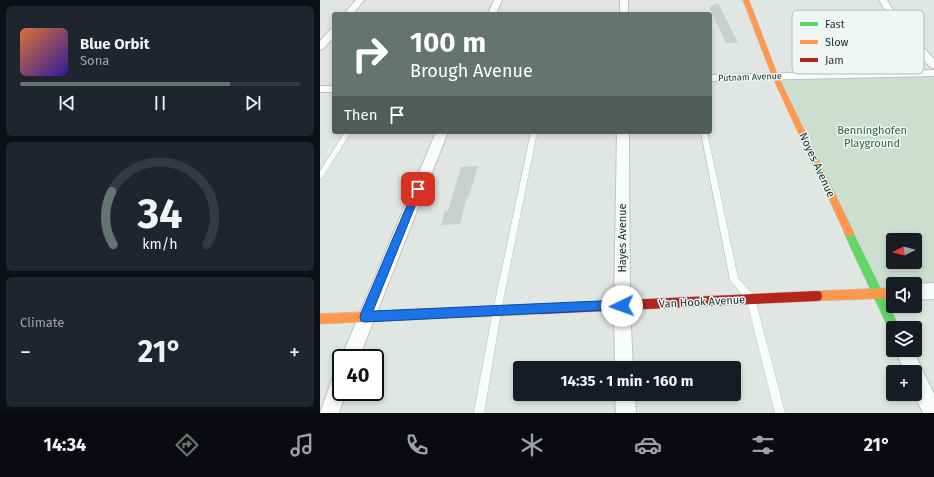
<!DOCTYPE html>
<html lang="en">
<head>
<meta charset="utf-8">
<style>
	body { margin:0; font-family:"Fira Sans",sans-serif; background:#20242c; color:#f1f3f6; height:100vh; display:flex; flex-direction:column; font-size:15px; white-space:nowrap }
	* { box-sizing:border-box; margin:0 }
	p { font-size:13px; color:#9ea1a6 }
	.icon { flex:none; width:22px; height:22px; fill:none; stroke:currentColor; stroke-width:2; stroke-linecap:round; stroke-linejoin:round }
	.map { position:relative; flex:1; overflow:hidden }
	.sheet { display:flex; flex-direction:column; gap:6px; padding:6px; background:#0d0f14; width:320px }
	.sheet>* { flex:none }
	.banner { position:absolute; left:12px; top:12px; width:380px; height:122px; border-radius:4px; box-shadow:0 2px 6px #0003; background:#65746e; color:#fff; overflow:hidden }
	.needle { width:26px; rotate:264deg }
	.controls { position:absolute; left:566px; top:233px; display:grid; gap:8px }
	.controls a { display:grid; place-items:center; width:36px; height:36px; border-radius:4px; background:#171b24; box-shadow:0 2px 6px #0003; font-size:20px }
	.speed { position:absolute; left:12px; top:349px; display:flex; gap:8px; font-size:20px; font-weight:700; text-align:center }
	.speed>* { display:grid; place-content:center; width:52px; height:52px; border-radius:50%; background:#171b24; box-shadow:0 2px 6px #0003; line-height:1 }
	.speed .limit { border:2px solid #111; border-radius:6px; background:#fff; color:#111 }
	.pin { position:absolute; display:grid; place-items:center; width:34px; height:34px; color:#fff; margin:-17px; border-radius:8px; box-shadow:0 2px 6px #0006 }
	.me { position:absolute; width:44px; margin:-22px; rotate:267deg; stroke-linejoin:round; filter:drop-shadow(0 0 3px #0008) }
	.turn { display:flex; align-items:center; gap:14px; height:84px; padding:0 12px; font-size:18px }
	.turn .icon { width:52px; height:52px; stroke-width:2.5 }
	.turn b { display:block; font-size:28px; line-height:34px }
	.then { display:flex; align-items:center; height:38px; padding:0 12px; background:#0003; gap:8px; font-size:15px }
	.big { font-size:30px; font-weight:700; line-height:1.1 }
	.sheet .tile { flex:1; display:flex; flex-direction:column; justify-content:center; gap:6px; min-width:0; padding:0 14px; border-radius:6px; background:#20242c }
	.sheet .dial { align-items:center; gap:0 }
	.dial svg { height:104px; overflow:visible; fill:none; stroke:#363941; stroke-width:7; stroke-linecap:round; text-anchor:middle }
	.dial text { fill:#f1f3f6; stroke:none }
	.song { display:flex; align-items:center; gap:12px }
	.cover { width:48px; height:48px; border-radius:6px; background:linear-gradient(135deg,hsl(20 70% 55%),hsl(250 70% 35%)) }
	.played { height:4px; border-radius:2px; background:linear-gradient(90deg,#65746e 75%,#363941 75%) }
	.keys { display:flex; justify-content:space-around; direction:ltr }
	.heat { display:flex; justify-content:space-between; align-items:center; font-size:22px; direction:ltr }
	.trip { position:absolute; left:193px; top:361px; width:228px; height:40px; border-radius:4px; background:#171b24; box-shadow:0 2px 6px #0003; font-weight:700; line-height:40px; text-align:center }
	.tab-bar { display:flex; height:64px; justify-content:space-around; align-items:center; background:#090b0e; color:#9ea1a6 }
	.tab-bar .icon { width:28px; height:28px }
	.tab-bar .current { color:#65746e }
	.tab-bar b { font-size:18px; color:#f1f3f6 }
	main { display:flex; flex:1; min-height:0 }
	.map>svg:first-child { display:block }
	.green { fill:#ccded0; fill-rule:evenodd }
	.building { fill:#cacecc }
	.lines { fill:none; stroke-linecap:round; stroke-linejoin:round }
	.lane-casing { stroke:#bec3c0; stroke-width:1 }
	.street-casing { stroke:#bec3c0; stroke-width:2 }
	.fast-casing { stroke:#bdc3c0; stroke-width:1 }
	.slow-casing { stroke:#bdc3c0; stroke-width:1 }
	.jam-casing { stroke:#bdc3c0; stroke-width:1 }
	.lane { fill:#fafbfb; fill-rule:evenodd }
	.street { fill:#fafbfb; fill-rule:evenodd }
	.fast { fill:#63d668; fill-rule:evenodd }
	.slow { fill:#ff974d; fill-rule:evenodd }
	.jam { fill:#b3261e; fill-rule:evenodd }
	.route { fill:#1a73e8; stroke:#114b97 }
	.labels { text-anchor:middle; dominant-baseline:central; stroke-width:3; stroke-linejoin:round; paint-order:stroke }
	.far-street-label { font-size:9px; fill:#22362f; stroke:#eef5f2 }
	.park-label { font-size:11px; fill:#316744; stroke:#eef5f2 }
	.street-label { font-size:11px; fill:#22362f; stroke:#eef5f2 }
	.key { fill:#eef5f2; stroke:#b1bcb8; stroke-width:1 }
	.key-label { font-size:11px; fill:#22362f }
</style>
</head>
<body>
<main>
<section class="sheet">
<div class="tile">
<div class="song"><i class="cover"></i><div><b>Blue Orbit</b><p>Sona</p></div></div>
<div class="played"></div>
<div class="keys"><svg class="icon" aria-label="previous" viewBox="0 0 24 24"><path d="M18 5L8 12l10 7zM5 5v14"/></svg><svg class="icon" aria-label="pause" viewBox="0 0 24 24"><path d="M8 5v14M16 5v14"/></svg><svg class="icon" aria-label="next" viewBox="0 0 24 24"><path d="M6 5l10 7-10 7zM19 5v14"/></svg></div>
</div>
<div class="tile dial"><svg viewBox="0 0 100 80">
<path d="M14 69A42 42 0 1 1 86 69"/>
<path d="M14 69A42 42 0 0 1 13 28" stroke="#65746e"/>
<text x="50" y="56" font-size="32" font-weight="700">34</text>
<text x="50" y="72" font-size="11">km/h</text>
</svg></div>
<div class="tile"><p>Climate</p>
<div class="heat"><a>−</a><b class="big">21°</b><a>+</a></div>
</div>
</section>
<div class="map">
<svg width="614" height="413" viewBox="0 0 614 413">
	<rect width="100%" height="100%" fill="#e1e6e3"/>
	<!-- green -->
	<path class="green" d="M614,73V291C590,282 580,279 558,294L455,76ZM573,240H595V262H573Z"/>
	<!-- building -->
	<g class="building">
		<path d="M398,3L418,43H406L389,7Z"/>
		<path d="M158,166L148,199H146L140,224L121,225L125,211H128L141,167Z"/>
	</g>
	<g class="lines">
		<defs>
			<g id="lane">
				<path d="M25,132H31L2,178L0,179V171Z"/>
				<path d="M211,132H217L181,311L164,413H154L173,311Z"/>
				<path d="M381,132H387L418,278L434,296L435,299L465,413H455L427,301L410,280Z"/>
			</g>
			<g id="street">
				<path d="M36,0H44L33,14H24Z"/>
				<path d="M174,0H182L176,14H168Z"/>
				<rect x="300" y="0" width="8" height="14"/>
				<path d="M559,0H567L581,23L614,59V68L610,67L575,27Z"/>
				<path d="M14,28V37L3,49L0,50V41L11,29Z"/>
				<path d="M614,70V76L390,81V75Z"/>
				<rect x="0" y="86" width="14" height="6"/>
				<path d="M116,132H128L39,358H21Z"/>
				<path d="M297,132H309L310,306L313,368H295L294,306Z"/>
				<path d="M614,283V299L595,300V284Z"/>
				<path d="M575,350H593L614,394V413H603L594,394L595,372H585Z"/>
				<path d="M21,372V392H26L19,413H0L14,374Z"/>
				<path d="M295,394H315L316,413H296Z"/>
			</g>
			<path id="fast" d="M529,229L532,230L578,324L580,328H573V333L570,332L524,233L526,230Z"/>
			<g id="slow">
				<path d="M423,0H429L458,76L534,233L532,236L529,237L526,236L452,76Z"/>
				<path d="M573,288V298L497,301L493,300L492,296L493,292L497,291Z"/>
				<path d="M222,304L226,305L227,309L226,313L222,314L0,324V314Z"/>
			</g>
			<path id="jam" d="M497,291L501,292L502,296L501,300L497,301L222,314L218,313L217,309L218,305L222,304Z"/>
		</defs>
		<!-- lane casing -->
		<use href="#lane" class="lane-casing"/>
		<!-- street casing -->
		<use href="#street" class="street-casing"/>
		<!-- fast casing -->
		<use href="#fast" class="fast-casing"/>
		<!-- slow casing -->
		<use href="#slow" class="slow-casing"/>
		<!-- jam casing -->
		<use href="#jam" class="jam-casing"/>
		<!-- lane -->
		<use href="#lane" class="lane"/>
		<!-- street -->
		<use href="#street" class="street"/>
		<!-- fast -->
		<use href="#fast" class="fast"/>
		<!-- slow -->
		<use href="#slow" class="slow"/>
		<!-- jam -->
		<use href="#jam" class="jam"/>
	</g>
	<!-- route -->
	<path class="route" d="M98,185L102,189L53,311L302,300L306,302L307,306L306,309L45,322L41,321L40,317L41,313L94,189Z"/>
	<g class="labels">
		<!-- far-street labels -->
		<g class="far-street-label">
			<text transform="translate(430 77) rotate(-2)">Putnam Avenue</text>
		</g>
		<!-- park labels -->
		<g class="park-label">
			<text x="552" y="130">Benninghofen<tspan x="552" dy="13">Playground</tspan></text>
		</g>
		<!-- street labels -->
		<g class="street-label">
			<text transform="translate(497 165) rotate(65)">Noyes Avenue</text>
			<text transform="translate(302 238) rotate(-90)">Hayes Avenue</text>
			<text transform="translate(382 302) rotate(-3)">Van Hook Avenue</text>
		</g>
	</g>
	<!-- legend -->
	<rect x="472" y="10" width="132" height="64" rx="6" class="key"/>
	<rect x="480" y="22" width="18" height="4" fill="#63d668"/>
	<rect x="480" y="40" width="18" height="4" fill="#ff974d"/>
	<rect x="480" y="58" width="18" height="4" fill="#b3261e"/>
	<g class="key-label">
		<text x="505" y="28">Fast</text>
		<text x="505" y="46">Slow</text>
		<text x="505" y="64">Jam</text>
	</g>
</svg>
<div class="controls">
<a><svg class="needle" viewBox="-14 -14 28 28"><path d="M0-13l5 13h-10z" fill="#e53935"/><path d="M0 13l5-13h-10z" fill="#9ea1a6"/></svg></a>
<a><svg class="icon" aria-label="sound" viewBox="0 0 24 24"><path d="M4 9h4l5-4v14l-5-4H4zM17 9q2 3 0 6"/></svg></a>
<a><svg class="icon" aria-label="layers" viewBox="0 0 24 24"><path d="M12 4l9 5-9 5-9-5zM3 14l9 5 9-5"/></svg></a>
<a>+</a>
</div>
<div class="speed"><div class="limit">40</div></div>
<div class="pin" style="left:98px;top:189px;background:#d93025"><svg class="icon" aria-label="arrive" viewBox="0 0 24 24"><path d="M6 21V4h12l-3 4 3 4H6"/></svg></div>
<svg class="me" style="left:302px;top:306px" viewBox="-20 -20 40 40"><circle r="19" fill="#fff"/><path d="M0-13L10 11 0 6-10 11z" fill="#1a73e8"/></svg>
<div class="trip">14:35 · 1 min · 160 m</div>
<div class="banner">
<div class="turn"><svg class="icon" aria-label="right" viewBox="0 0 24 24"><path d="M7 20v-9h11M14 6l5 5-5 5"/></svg><div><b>100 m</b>Brough Avenue</div></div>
<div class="then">Then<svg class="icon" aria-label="arrive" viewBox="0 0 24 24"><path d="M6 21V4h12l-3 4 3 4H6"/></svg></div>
</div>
</div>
</main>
<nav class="tab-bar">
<b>14:34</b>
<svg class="icon current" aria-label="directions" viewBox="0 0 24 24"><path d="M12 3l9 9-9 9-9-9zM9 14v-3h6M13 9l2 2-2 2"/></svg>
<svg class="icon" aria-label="music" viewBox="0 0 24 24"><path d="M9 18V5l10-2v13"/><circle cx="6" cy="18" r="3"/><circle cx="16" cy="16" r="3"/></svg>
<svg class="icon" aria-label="phone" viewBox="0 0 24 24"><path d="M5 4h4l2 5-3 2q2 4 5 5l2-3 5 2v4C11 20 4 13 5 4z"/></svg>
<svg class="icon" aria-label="climate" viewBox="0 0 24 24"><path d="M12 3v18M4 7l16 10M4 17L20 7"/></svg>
<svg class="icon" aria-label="car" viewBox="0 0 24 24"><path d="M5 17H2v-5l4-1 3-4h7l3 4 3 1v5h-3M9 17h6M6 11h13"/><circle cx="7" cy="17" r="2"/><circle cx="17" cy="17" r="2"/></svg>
<svg class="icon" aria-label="filters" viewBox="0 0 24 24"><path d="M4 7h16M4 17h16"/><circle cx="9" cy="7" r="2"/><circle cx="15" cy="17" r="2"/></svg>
<b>21°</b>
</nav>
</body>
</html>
